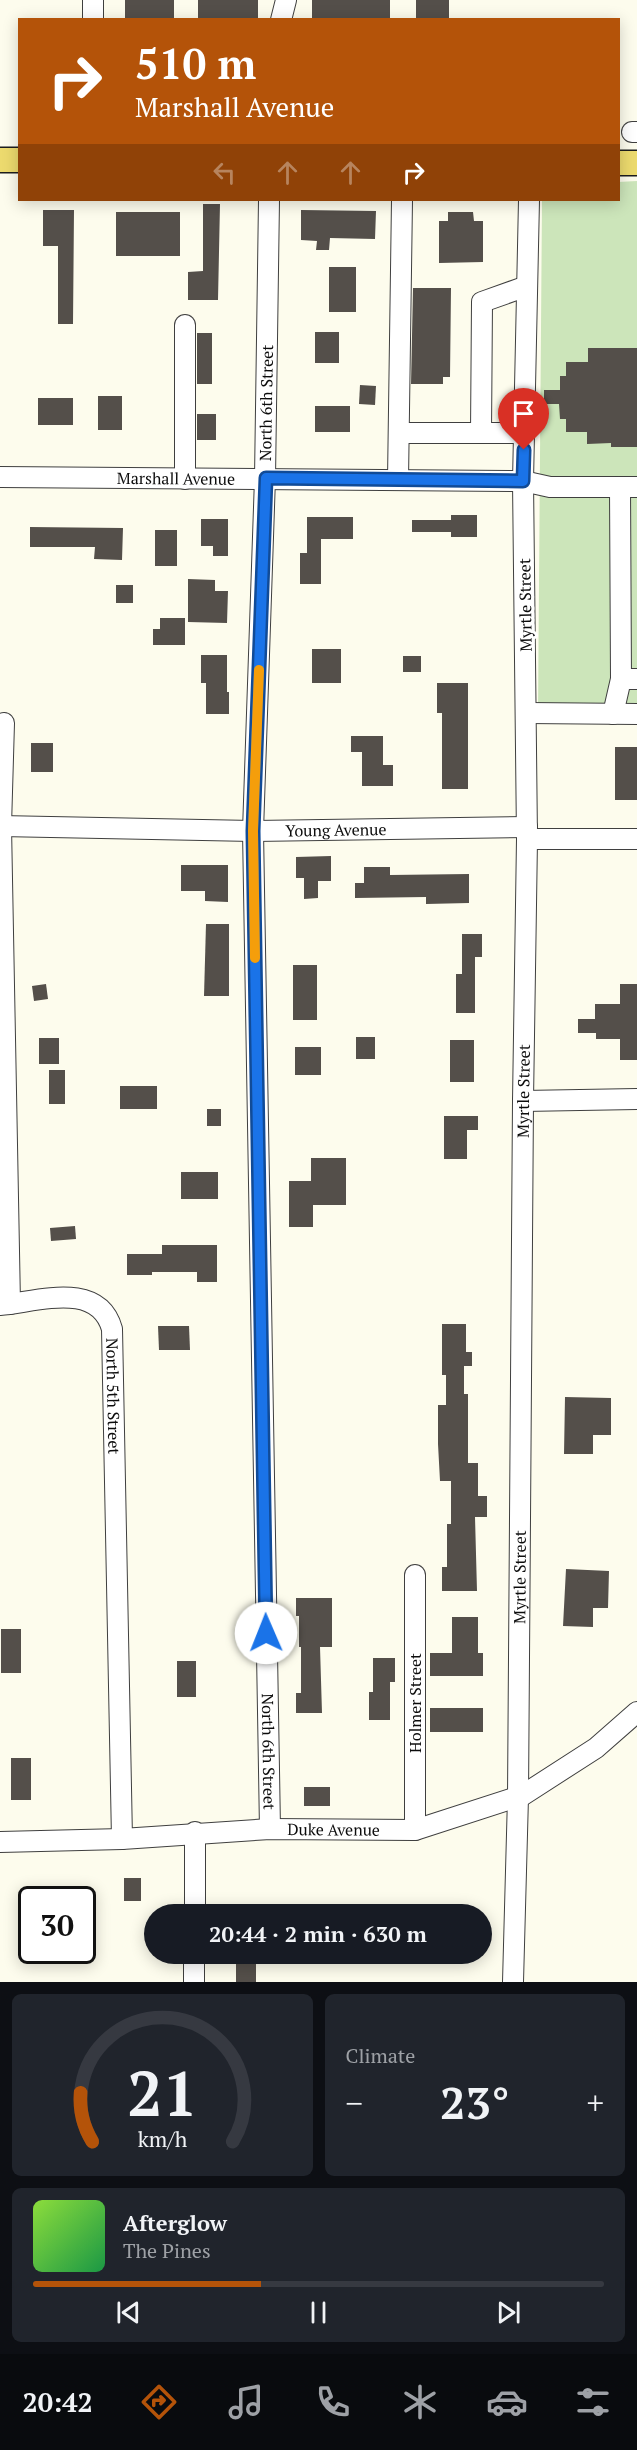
<!DOCTYPE html>
<html lang="en">
<head>
<meta charset="utf-8">
<style>
	body { margin:0; font-family:"PT Serif",serif; background:#20242c; color:#f1f3f6; height:100vh; display:flex; flex-direction:column; font-size:22px; white-space:nowrap }
	* { box-sizing:border-box; margin:0 }
	p { font-size:20px; color:#9ea1a6 }
	.icon { flex:none; width:33px; height:33px; fill:none; stroke:currentColor; stroke-width:2; stroke-linecap:round; stroke-linejoin:round }
	.map { position:relative; height:1982px; overflow:hidden }
	.side { display:flex; flex-direction:column; gap:12px; padding:12px; background:#0d0f14; flex:1 }
	.side>* { flex:none }
	.banner { position:absolute; left:18px; top:18px; width:602px; height:183px; border-radius:0px; box-shadow:0 3px 15px #0003; background:#b45309; color:#fff; overflow:hidden }
	.speed { position:absolute; left:18px; top:1886px; display:flex; gap:12px; font-size:30px; font-weight:700; text-align:center }
	.speed>* { display:grid; place-content:center; width:78px; height:78px; border-radius:50%; background:#171b24; box-shadow:0 3px 15px #0003; line-height:1 }
	.speed .limit { border:3px solid #111; border-radius:9px; background:#fff; color:#111 }
	.pin { position:absolute; display:grid; place-items:center; width:51px; height:51px; color:#fff; margin:-62px -26px; border-radius:50% 50% 50% 0; rotate:-45deg; box-shadow:0 0 6px #0007 }
	.pin .icon { rotate:45deg }
	.me { position:absolute; width:66px; margin:-33px; rotate:359deg; stroke-linejoin:round; filter:drop-shadow(0 0 4px #0008) }
	.turn { display:flex; align-items:center; gap:21px; height:126px; padding:0 18px; font-size:27px }
	.turn .icon { width:78px; height:78px; stroke-width:2.5 }
	.turn b { display:block; font-size:42px; line-height:51px }
	.lanes { display:flex; align-items:center; height:57px; padding:0 18px; background:#0003; justify-content:center; gap:30px; direction:ltr }
	.lanes .off { opacity:.35 }
	.big { font-size:45px; font-weight:800; line-height:1.1 }
	.side .card { flex:1; display:flex; flex-direction:column; justify-content:center; gap:9px; min-width:0; padding:0 21px; border-radius:9px; background:#20242c }
	.side .dial { align-items:center; gap:0 }
	.dial svg { height:156px; overflow:visible; fill:none; stroke:#363941; stroke-width:7; stroke-linecap:round; text-anchor:middle }
	.dial text { fill:#f1f3f6; stroke:none }
	.song { display:flex; align-items:center; gap:18px }
	.cover { width:72px; height:72px; border-radius:9px; background:linear-gradient(135deg,hsl(90 70% 55%),hsl(140 70% 35%)) }
	.played { height:6px; border-radius:3px; background:linear-gradient(90deg,#b45309 40%,#363941 40%) }
	.keys { display:flex; justify-content:space-around; direction:ltr }
	.heat { display:flex; justify-content:space-between; align-items:center; font-size:33px; direction:ltr }
	.side .tiles { flex:1; display:grid; gap:12px; grid-template-columns:1fr 1fr }
	.card:last-child { grid-column:span 2 }
	.trip { position:absolute; left:144px; top:1904px; width:348px; height:60px; border-radius:30px; background:#171b24; box-shadow:0 3px 15px #0003; font-weight:800; line-height:60px; text-align:center }
	.dock { display:flex; height:96px; justify-content:space-around; align-items:center; background:#090b0e; color:#9ea1a6 }
	.dock .icon { width:42px; height:42px }
	.dock .active { color:#b45309 }
	.dock b { font-size:27px; color:#f1f3f6 }
	.map>svg:first-child { display:block }
	.green { fill:#cce5ba }
	.building { fill:#544f4a }
	.lines { fill:none; stroke-linecap:round; stroke-linejoin:round }
	.minor-casing { stroke:#3f3f3f; stroke-width:22 }
	.major-casing { stroke:#1d1d1d; stroke-width:27 }
	.minor { stroke:#fff; stroke-width:20 }
	.major { stroke:#ecda6e; stroke-width:24 }
	.route-casing { stroke:#114b97; stroke-width:15 }
	.route { stroke:#1a73e8; stroke-width:10 }
	.slow { stroke:#f59e0b; stroke-width:10 }
	.labels { text-anchor:middle; dominant-baseline:central; stroke-width:6; stroke-linejoin:round; paint-order:stroke }
	.street-label { font-size:16px; fill:#0c0c0c; stroke:#fff }
</style>
</head>
<body>
<div class="map">
<svg width="637" height="1982" viewBox="0 0 637 1982">
	<rect width="100%" height="100%" fill="#fdfced"/>
	<!-- green -->
	<path class="green" d="M637,181V713H538L542,200H618V182Z"/>
	<!-- building -->
	<g class="building">
		<rect x="125" y="0" width="49" height="20"/>
		<rect x="198" y="0" width="60" height="20"/>
		<rect x="312" y="0" width="78" height="20"/>
		<rect x="416" y="0" width="33" height="20"/>
		<path d="M203,204H220L218,300H188V272L203,271Z"/>
		<path d="M43,210H74L73,324H58V246H43Z"/>
		<path d="M301,210L376,211L375,239L330,238L329,250H316L317,241L301,240Z"/>
		<rect x="116" y="212" width="64" height="44"/>
		<path d="M448,212H473L474,221H483V262L439,263V221H448Z"/>
		<rect x="329" y="267" width="27" height="45"/>
		<path d="M413,288H451L450,377H443V384H411Z"/>
		<rect x="315" y="332" width="24" height="31"/>
		<rect x="197" y="333" width="15" height="51"/>
		<path d="M588,348H637V447H611V443L587,444V432H566V419H560L559,404H544V390H560V376H566V362H588Z"/>
		<path d="M360,385L376,386L375,405L359,404Z"/>
		<rect x="98" y="396" width="24" height="34"/>
		<rect x="38" y="398" width="35" height="27"/>
		<rect x="315" y="406" width="35" height="26"/>
		<rect x="197" y="414" width="19" height="26"/>
		<path d="M451,515H477V537H451V532H412V520H451Z"/>
		<path d="M307,517H353V539H321V584H300V553H307Z"/>
		<path d="M201,519H228V556H213V546H201Z"/>
		<path d="M30,527L123,528L122,560L94,559L95,547H30Z"/>
		<rect x="155" y="530" width="22" height="36"/>
		<path d="M188,579L215,580V591H228L227,623L188,622Z"/>
		<rect x="116" y="585" width="17" height="18"/>
		<path d="M160,618H185V645H153V629H160Z"/>
		<rect x="312" y="649" width="29" height="34"/>
		<path d="M201,655H227V692H229V714H206V683H201Z"/>
		<rect x="403" y="656" width="18" height="16"/>
		<path d="M437,683H468V789H442V713H437Z"/>
		<path d="M351,736H383V765H393V786H362V752H351Z"/>
		<rect x="31" y="743" width="22" height="29"/>
		<rect x="615" y="747" width="22" height="53"/>
		<path d="M331,856V881H318V898L304,899V878H296V857Z"/>
		<path d="M181,865H228V902L205,901V891H181Z"/>
		<path d="M364,867H390V875L469,874V903L426,904V897L355,898V883H364Z"/>
		<path d="M206,924H229V996H204Z"/>
		<path d="M462,934H482V957H475V1013H456V974H462Z"/>
		<rect x="293" y="965" width="24" height="55"/>
		<path d="M46,984L48,999L34,1001L32,986Z"/>
		<path d="M620,984H637V1060H620V1039H596V1033H578V1019H595V1004H620Z"/>
		<rect x="356" y="1037" width="19" height="22"/>
		<rect x="39" y="1038" width="20" height="26"/>
		<rect x="450" y="1040" width="24" height="42"/>
		<rect x="295" y="1047" width="26" height="28"/>
		<rect x="49" y="1070" width="16" height="34"/>
		<rect x="120" y="1086" width="37" height="23"/>
		<rect x="207" y="1109" width="14" height="17"/>
		<path d="M444,1116H478V1130H467V1159H444Z"/>
		<path d="M311,1158H346V1205H313V1227H289V1181H311Z"/>
		<rect x="181" y="1172" width="37" height="27"/>
		<path d="M75,1226L76,1239L51,1241L50,1228Z"/>
		<path d="M162,1245H217V1282H197V1272H152V1275H127V1254H162Z"/>
		<path d="M442,1324H466V1352H472V1366H464V1394H468V1463H478V1496H487V1517H475L477,1591H442V1567H447V1524H451V1481H440L438,1444V1405H446V1375H442Z"/>
		<path d="M158,1326H189L190,1350H159Z"/>
		<path d="M565,1397L611,1398V1435H593V1454H564Z"/>
		<path d="M566,1569L609,1571L608,1608H593V1627L563,1626Z"/>
		<path d="M296,1598H332V1647H320L322,1713H296V1693H301V1647H299V1616H296Z"/>
		<path d="M452,1617H478V1653H483V1676H430V1653H452Z"/>
		<rect x="1" y="1629" width="20" height="44"/>
		<path d="M373,1658H395V1682H390V1720H369V1692H373Z"/>
		<rect x="177" y="1661" width="19" height="36"/>
		<rect x="430" y="1708" width="53" height="24"/>
		<rect x="11" y="1758" width="20" height="42"/>
		<rect x="304" y="1787" width="26" height="19"/>
		<rect x="124" y="1878" width="17" height="23"/>
		<rect x="18" y="1930" width="14" height="22"/>
		<rect x="236" y="1964" width="20" height="18"/>
	</g>
	<g class="lines">
		<defs>
			<g id="minor">
				<path d="M93,20V0"/>
				<path d="M281,20L286,0"/>
				<path d="M632,132H637"/>
				<path id="s1" d="M269,200L265,478L253,831L270,1829"/>
				<path d="M399,433H524"/>
				<path d="M481,433L482,302L527,286"/>
				<path id="s2" d="M0,477L523,481L550,487H637"/>
				<path d="M185,479V325"/>
				<path d="M398,480L402,200"/>
				<path d="M620,487L621,679"/>
				<path d="M527,713L637,714"/>
				<path d="M613,714L621,679H637"/>
				<path d="M4,723L1,826L10,1304"/>
				<path id="s3" d="M0,826L253,831L527,827"/>
				<path d="M527,839H637"/>
				<path d="M523,1101L637,1099"/>
				<path id="s4" d="M0,1305C37,1302 98,1280 112,1329L122,1839"/>
				<path d="M415,1830V1575"/>
				<path id="s5" d="M0,1842L122,1839L270,1829L415,1830L523,1795L596,1748L637,1712"/>
				<path d="M195,1914V1832"/>
				<path d="M194,1982V1953"/>
				<path id="s6" d="M513,1982L518,1797L523,1101L527,839L523,481L529,200"/>
			</g>
			<g id="major">
				<path d="M0,160H20"/>
				<path d="M618,163H637"/>
			</g>
		</defs>
		<!-- minor casing -->
		<use href="#minor" class="minor-casing"/>
		<!-- major casing -->
		<use href="#major" class="major-casing"/>
		<!-- minor -->
		<use href="#minor" class="minor"/>
		<!-- major -->
		<use href="#major" class="major"/>
	</g>
	<g class="lines">
		<defs>
			<path id="route" d="M266,1633L253,831L266,478L523,481L524,450"/>
		</defs>
		<!-- route casing -->
		<use href="#route" class="route-casing"/>
		<!-- route -->
		<use href="#route" class="route"/>
		<!-- slow -->
		<path class="slow" d="M255,958L253,831L259,670"/>
	</g>
	<g class="labels">
		<!-- street labels -->
		<g class="street-label">
			<text transform="translate(266 403) rotate(-89)">North 6th Street</text>
			<text stroke="none"><textPath href="#s2" startOffset="176">Marshall Avenue</textPath></text>
			<text transform="translate(525 605) rotate(-91)">Myrtle Street</text>
			<text stroke="none"><textPath href="#s3" startOffset="336">Young Avenue</textPath></text>
			<text stroke="none"><textPath href="#s6" startOffset="891">Myrtle Street</textPath></text>
			<text stroke="none"><textPath href="#s4" startOffset="194">North 5th Street</textPath></text>
			<text stroke="none"><textPath href="#s6" startOffset="405">Myrtle Street</textPath></text>
			<text transform="translate(415 1703) rotate(-90)">Holmer Street</text>
			<text stroke="none"><textPath href="#s1" startOffset="1552">North 6th Street</textPath></text>
			<text stroke="none"><textPath href="#s5" startOffset="334">Duke Avenue</textPath></text>
		</g>
	</g>
</svg>
<div class="speed"><div class="limit">30</div></div>
<div class="pin" style="left:524px;top:450px;background:#d93025"><svg class="icon" aria-label="arrive" viewBox="0 0 24 24"><path d="M6 21V4h12l-3 4 3 4H6"/></svg></div>
<svg class="me" style="left:266px;top:1633px" viewBox="-20 -20 40 40"><circle r="19" fill="#fff"/><path d="M0-13L10 11 0 6-10 11z" fill="#1a73e8"/></svg>
<div class="trip">20:44 · 2 min · 630 m</div>
<div class="banner">
<div class="turn"><svg class="icon" aria-label="right" viewBox="0 0 24 24"><path d="M7 20v-9h11M14 6l5 5-5 5"/></svg><div><b>510 m</b>Marshall Avenue</div></div>
<div class="lanes"><svg class="icon off" aria-label="left" viewBox="0 0 24 24"><path d="M17 20v-9H6M10 6l-5 5 5 5"/></svg><svg class="icon off" aria-label="ahead" viewBox="0 0 24 24"><path d="M12 20V5M6 11l6-6 6 6"/></svg><svg class="icon off" aria-label="ahead" viewBox="0 0 24 24"><path d="M12 20V5M6 11l6-6 6 6"/></svg><svg class="icon" aria-label="right" viewBox="0 0 24 24"><path d="M7 20v-9h11M14 6l5 5-5 5"/></svg></div>
</div>
</div>
<section class="side">
<div class="tiles">
<div class="card dial"><svg viewBox="0 0 100 80">
<path d="M14 69A42 42 0 1 1 86 69"/>
<path d="M14 69A42 42 0 0 1 8 44" stroke="#b45309"/>
<text x="50" y="56" font-size="32" font-weight="700">21</text>
<text x="50" y="72" font-size="11">km/h</text>
</svg></div>
<div class="card"><p>Climate</p>
<div class="heat"><a>−</a><b class="big">23°</b><a>+</a></div>
</div>
<div class="card">
<div class="song"><i class="cover"></i><div><b>Afterglow</b><p>The Pines</p></div></div>
<div class="played"></div>
<div class="keys"><svg class="icon" aria-label="previous" viewBox="0 0 24 24"><path d="M18 5L8 12l10 7zM5 5v14"/></svg><svg class="icon" aria-label="pause" viewBox="0 0 24 24"><path d="M8 5v14M16 5v14"/></svg><svg class="icon" aria-label="next" viewBox="0 0 24 24"><path d="M6 5l10 7-10 7zM19 5v14"/></svg></div>
</div>
</div>
</section>
<nav class="dock">
<b>20:42</b>
<svg class="icon active" aria-label="directions" viewBox="0 0 24 24"><path d="M12 3l9 9-9 9-9-9zM9 14v-3h6M13 9l2 2-2 2"/></svg>
<svg class="icon" aria-label="music" viewBox="0 0 24 24"><path d="M9 18V5l10-2v13"/><circle cx="6" cy="18" r="3"/><circle cx="16" cy="16" r="3"/></svg>
<svg class="icon" aria-label="phone" viewBox="0 0 24 24"><path d="M5 4h4l2 5-3 2q2 4 5 5l2-3 5 2v4C11 20 4 13 5 4z"/></svg>
<svg class="icon" aria-label="climate" viewBox="0 0 24 24"><path d="M12 3v18M4 7l16 10M4 17L20 7"/></svg>
<svg class="icon" aria-label="car" viewBox="0 0 24 24"><path d="M5 17H2v-5l4-1 3-4h7l3 4 3 1v5h-3M9 17h6M6 11h13"/><circle cx="7" cy="17" r="2"/><circle cx="17" cy="17" r="2"/></svg>
<svg class="icon" aria-label="filters" viewBox="0 0 24 24"><path d="M4 7h16M4 17h16"/><circle cx="9" cy="7" r="2"/><circle cx="15" cy="17" r="2"/></svg>
</nav>
</body>
</html>
